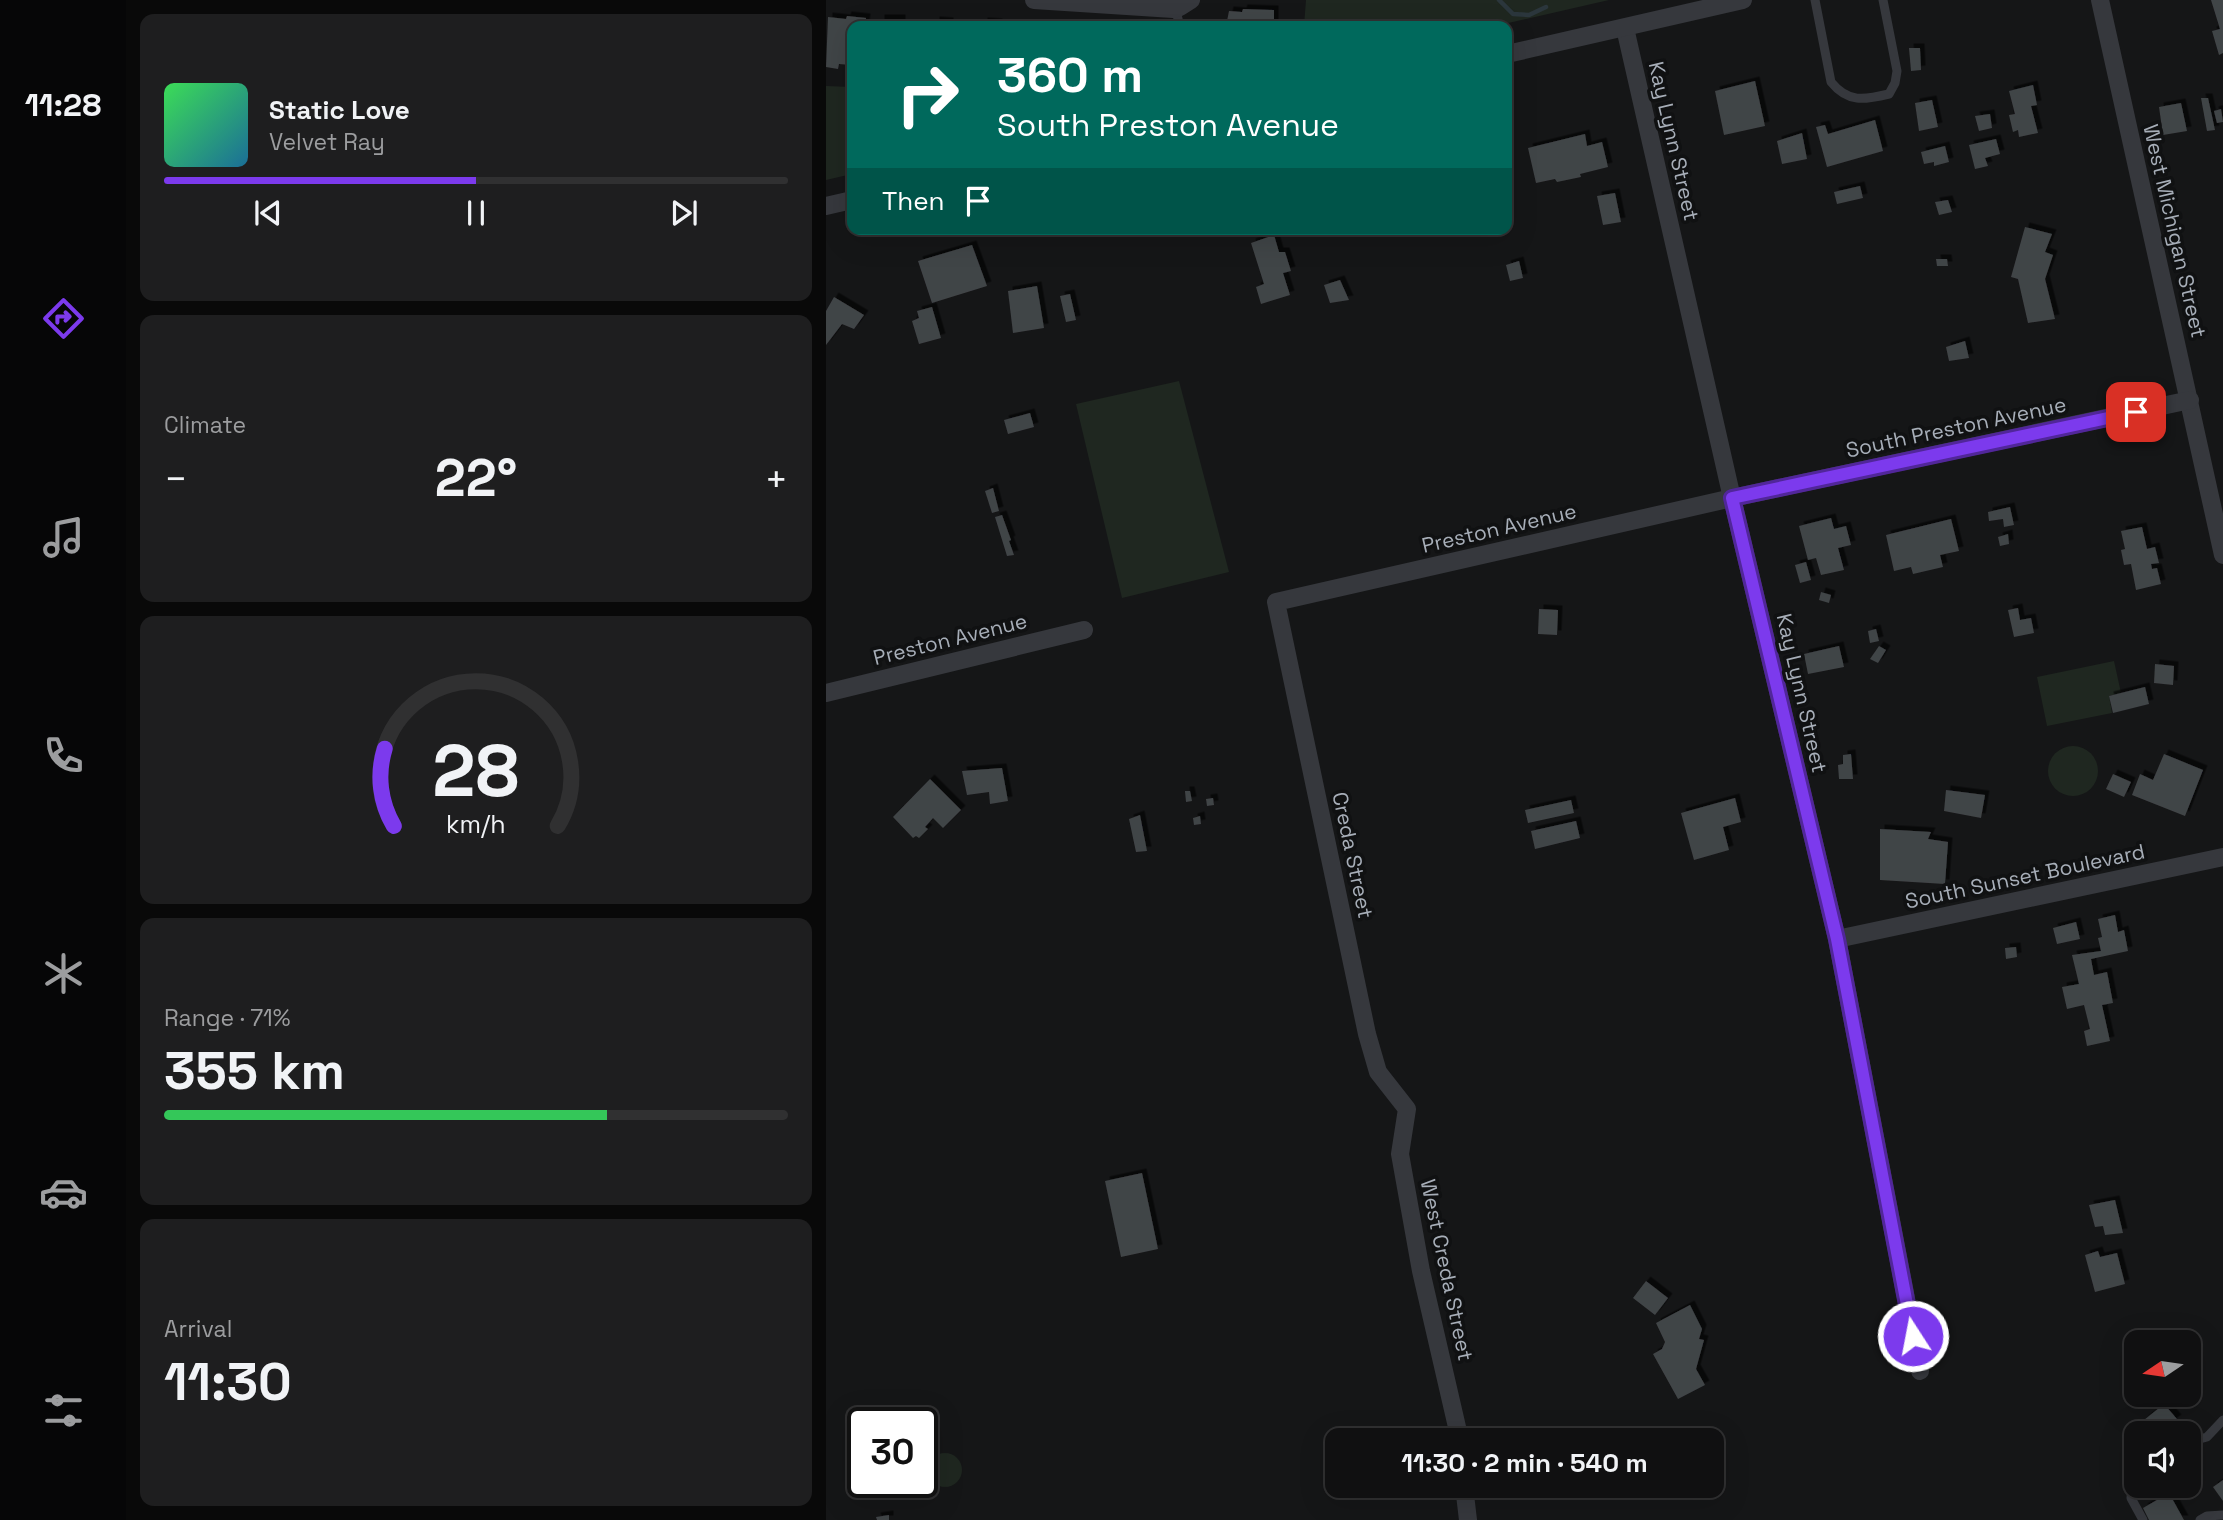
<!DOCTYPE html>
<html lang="en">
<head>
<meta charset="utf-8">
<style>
	body { margin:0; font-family:"Space Grotesk",sans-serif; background:#1e1e1f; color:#f1f3f6; height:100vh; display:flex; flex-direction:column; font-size:26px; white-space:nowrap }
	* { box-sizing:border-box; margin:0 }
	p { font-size:23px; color:#9c9d9f }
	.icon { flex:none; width:38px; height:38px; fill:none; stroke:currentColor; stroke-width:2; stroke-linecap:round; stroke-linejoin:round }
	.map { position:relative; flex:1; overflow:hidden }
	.side { display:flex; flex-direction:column; gap:14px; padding:14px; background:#090909; width:700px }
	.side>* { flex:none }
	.guide { position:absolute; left:21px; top:21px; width:665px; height:214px; border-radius:14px; box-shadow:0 7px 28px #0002,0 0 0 2px #303031; background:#00695c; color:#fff; overflow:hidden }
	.needle { width:46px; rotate:257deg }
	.buttons { position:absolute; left:1298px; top:1330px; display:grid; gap:14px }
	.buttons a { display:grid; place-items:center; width:77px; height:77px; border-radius:14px; background:#101011; box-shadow:0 7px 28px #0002,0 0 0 2px #303031; font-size:35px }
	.speed { position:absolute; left:21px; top:1407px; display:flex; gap:14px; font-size:35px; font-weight:700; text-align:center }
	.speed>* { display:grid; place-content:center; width:91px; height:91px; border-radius:50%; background:#101011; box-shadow:0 7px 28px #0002,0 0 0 2px #303031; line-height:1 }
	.speed .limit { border:4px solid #111; border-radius:10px; background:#fff; color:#111 }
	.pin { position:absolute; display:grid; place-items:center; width:60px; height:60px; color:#fff; margin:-30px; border-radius:14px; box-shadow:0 4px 10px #0006 }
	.me { position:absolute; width:77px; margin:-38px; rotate:349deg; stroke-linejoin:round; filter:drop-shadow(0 0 5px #0008) }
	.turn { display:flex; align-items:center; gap:24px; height:147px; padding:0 35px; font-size:32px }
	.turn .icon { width:91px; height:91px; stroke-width:2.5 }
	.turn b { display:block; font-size:49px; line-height:60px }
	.then { display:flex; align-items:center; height:66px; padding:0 35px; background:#0003; gap:14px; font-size:26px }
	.big { font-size:52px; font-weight:800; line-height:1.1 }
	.side .card { flex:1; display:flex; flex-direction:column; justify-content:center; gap:10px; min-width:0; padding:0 24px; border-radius:14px; background:#1e1e1f }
	.side .dial { align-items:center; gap:0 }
	.dial svg { height:182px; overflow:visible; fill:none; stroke:#303031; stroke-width:7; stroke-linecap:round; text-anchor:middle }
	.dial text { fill:#f1f3f6; stroke:none }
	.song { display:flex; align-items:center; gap:21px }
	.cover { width:84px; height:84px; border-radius:10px; background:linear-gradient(135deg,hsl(130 70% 55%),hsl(200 70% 35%)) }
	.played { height:7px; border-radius:4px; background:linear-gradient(90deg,#7c3aed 50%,#303031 50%) }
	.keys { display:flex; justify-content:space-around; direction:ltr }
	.heat { display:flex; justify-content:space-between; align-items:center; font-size:38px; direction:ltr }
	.charge { height:10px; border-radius:5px; background:linear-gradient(90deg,#34c759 71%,#303031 0) }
	.trip { position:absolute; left:499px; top:1428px; width:399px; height:70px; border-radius:14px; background:#101011; box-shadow:0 7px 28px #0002,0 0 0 2px #303031; font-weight:800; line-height:70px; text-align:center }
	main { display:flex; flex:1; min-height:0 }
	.tabs { display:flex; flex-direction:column; width:126px; justify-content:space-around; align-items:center; background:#060607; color:#9c9d9f }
	.tabs .icon { width:49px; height:49px }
	.tabs .on { color:#7c3aed }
	.tabs b { font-size:32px; color:#f1f3f6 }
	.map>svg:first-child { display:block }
	.green { fill:#1f2720 }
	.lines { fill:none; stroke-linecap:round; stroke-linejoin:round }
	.stream { stroke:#2b363c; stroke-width:4.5 }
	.building { fill:#414447; filter:url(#shadow) }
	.lane { stroke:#36383d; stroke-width:9 }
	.street { stroke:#36383d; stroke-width:18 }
	.route-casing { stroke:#51269a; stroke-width:18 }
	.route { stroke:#7c3aed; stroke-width:12 }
	.labels { text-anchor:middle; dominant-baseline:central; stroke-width:7; stroke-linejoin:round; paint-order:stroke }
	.street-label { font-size:21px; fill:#a7aeb8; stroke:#101112 }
</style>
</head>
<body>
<main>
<nav class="tabs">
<b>11:28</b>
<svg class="icon on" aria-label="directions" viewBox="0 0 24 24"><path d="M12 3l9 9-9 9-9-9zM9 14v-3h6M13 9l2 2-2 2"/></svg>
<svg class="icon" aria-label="music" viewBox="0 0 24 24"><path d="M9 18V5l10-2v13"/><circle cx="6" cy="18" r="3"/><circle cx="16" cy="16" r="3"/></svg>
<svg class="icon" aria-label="phone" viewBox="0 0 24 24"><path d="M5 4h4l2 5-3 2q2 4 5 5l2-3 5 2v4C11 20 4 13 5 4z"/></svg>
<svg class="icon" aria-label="climate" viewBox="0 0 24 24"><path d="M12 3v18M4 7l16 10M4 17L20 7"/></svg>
<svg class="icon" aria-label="car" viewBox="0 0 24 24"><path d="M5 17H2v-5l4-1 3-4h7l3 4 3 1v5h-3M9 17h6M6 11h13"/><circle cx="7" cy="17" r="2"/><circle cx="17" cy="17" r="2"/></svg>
<svg class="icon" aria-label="filters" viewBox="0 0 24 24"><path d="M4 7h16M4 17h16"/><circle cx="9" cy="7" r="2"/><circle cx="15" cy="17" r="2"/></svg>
</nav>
<section class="side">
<div class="card">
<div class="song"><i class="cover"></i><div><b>Static Love</b><p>Velvet Ray</p></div></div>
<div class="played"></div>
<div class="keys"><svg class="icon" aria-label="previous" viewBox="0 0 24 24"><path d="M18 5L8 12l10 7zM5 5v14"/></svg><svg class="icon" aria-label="pause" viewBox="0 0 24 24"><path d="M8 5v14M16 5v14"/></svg><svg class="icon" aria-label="next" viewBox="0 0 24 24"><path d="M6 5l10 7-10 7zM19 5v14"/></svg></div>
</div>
<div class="card"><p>Climate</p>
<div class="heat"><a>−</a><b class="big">22°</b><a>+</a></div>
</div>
<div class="card dial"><svg viewBox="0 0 100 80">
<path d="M14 69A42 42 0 1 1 86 69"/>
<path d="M14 69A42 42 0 0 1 10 35" stroke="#7c3aed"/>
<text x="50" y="56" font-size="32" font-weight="700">28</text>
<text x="50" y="72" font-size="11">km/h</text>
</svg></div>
<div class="card"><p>Range · 71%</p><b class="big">355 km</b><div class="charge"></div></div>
<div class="card"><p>Arrival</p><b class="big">11:30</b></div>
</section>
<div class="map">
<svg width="1397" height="1520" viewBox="0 0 1397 1520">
	<defs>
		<filter id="shadow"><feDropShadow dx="4.5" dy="-4.5" stdDeviation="0" flood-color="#0009"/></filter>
	</defs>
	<rect width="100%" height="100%" fill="#151617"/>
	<!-- green -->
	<g class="green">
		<path d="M480,0H783L669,26H478Z"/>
		<path d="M0,86L26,87V174L0,180Z"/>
		<path d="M353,381L403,572L296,598L250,404Z"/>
		<path d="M1288,661L1295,693L1283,696L1286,713L1221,726L1211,677Z"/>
		<circle cx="1247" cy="771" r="25"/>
		<circle cx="119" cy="1470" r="17"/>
	</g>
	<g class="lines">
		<!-- stream -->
		<path class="stream" d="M673,0L687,14L703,15L720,7"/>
	</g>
	<!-- building -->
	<g class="building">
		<path d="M1385,0H1397V53L1393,55L1386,31L1394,29Z"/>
		<path d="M417,9L448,10V26H400L403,11L416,12Z"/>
		<path d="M21,16L40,18L39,26H26L25,65L13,64L12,69L0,67L2,17L20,19Z"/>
		<rect x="54" y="19" width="21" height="7"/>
		<path d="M109,21L123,22V26H109Z"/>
		<path d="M157,22L172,23V26H157Z"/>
		<path d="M1083,48H1094L1095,70L1085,71Z"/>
		<path d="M929,81L939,126L898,135L889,91Z"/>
		<path d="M1207,85L1211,105L1205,106L1212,133L1193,137L1192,130L1187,132L1183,115L1189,114L1183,91Z"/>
		<path d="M1375,98H1382L1389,130L1381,131Z"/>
		<path d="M1106,100L1112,127L1093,131L1089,103Z"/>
		<path d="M1355,103L1361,131L1337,135L1333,107Z"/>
		<path d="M1395,109L1397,122L1391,123L1388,111Z"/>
		<path d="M1164,114L1166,128L1153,131L1149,116Z"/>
		<path d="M1049,120L1057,151L1001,167L990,127L999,125L1002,134Z"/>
		<path d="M976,133L981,159L956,164L951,141Z"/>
		<path d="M759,134L761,146L776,142L782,167L754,174L755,177L731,182L729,179L710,183L702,148Z"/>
		<path d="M1170,139L1174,154L1159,158L1162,166L1149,169L1143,145Z"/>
		<path d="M1119,146L1123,162L1108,166V162L1098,164L1095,152Z"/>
		<path d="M1034,186L1037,198L1011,204L1008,192Z"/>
		<path d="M789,193L795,222L777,225L771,196Z"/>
		<path d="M1122,200L1126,212L1113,215L1109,202Z"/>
		<path d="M1199,227L1226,234L1219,252L1227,255L1219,279L1229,319L1202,323L1192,279L1185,277Z"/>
		<path d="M448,235L453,252H459L465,271L457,273L464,295L435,304L430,287L438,284L425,243Z"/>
		<path d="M146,245L161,286L106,303L92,261Z"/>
		<path d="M1110,259H1121L1122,266H1111Z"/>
		<path d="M693,261L697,278L684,281L680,265Z"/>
		<path d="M514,280L523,300L504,303L498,285Z"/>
		<path d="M211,286L218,328L187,333L182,291Z"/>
		<path d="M244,294L250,320L240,322L234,296Z"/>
		<path d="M8,297L38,315L28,329L16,324L0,345V311Z"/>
		<path d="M106,307L115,338L93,344L86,321L93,318L91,311Z"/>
		<path d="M1139,341L1143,358L1123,361L1120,347Z"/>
		<path d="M204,413L208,427L182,434L178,420Z"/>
		<path d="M167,488L173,511L166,513L159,491Z"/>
		<path d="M1184,507L1188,525L1178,527L1177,519L1163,521L1162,512Z"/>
		<path d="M176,515L185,540L183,541L188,555L181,556L169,517Z"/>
		<path d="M1005,518L1008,529L1020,526L1025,545L1012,548L1018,570L995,575L990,558L982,560L973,526Z"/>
		<path d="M1125,519L1133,551L1114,555L1117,567L1087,574L1085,567L1068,571L1060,535Z"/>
		<path d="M1316,527L1321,549L1329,547L1333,563L1325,564L1326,569L1331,568L1335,584L1310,590L1305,564L1298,565L1295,550L1299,549L1295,531Z"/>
		<path d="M1182,534L1183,544L1174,546L1172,537Z"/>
		<path d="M980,562L985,580L974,583L969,565Z"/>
		<path d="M995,592L1005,595L1003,603L993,600Z"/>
		<path d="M1192,608L1194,620L1205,618L1208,633L1188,637L1182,610Z"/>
		<path d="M713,609L732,610L731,635L712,634Z"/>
		<path d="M1050,629L1053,641L1044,643L1042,631Z"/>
		<path d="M1013,646L1018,667L982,674L978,654Z"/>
		<path d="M1053,646L1060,650L1052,663L1044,659Z"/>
		<path d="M1329,664L1348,666L1347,685L1328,683Z"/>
		<path d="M1319,687L1323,704L1287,713L1283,696Z"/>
		<path d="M1025,754L1027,779H1013L1012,765L1017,764V755Z"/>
		<path d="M1338,754L1377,770L1359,816L1306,795L1314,774L1327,780Z"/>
		<path d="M176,768L182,801L164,804L163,792L141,795L136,771Z"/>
		<path d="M1287,774L1305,782L1298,797L1280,789Z"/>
		<path d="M104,779L135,810L117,828L107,818L99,827L102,829L93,838L90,836L87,838L67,817Z"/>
		<path d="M1120,790L1159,795L1155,818L1118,811Z"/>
		<path d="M359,791H364L366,801L360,802Z"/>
		<path d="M387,798L388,805L381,806L380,799Z"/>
		<path d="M909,798L915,822L897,827L903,850L868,860L855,813Z"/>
		<path d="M745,800L748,813L702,823L699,810Z"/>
		<path d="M314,815L321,851L310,852L303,819Z"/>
		<path d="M374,816L375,824L368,825L367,818Z"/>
		<path d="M750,821L754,838L709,849L705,831Z"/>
		<path d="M1054,829L1105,832L1102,839L1122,842L1119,884L1054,880Z"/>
		<path d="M1289,915L1292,932L1298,930L1302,951L1265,959L1268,975L1281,972L1287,1003L1276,1005L1284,1041L1261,1046L1258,1031L1264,1029L1258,1005L1241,1009L1236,987L1253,984L1246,955L1275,951L1272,938L1276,937L1272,919Z"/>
		<path d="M1250,922L1254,939L1231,944L1227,928Z"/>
		<path d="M1190,947L1191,957L1180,959L1179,948Z"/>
		<path d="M316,1173L332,1249L295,1257L279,1181Z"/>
		<path d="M1289,1200L1297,1233L1279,1235L1277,1226L1269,1227L1263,1205Z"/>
		<path d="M1272,1251L1274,1257L1291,1253L1299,1284L1269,1292L1259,1255Z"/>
		<path d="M820,1281L842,1298L829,1315L807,1298Z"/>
		<path d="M864,1305L876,1329L873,1339L878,1340L870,1369L879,1385L852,1399L827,1354L836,1349L839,1342L830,1323Z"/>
		<path d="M1338,1404L1351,1419L1332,1433H1327L1318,1420Z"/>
		<path d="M1311,1433V1448L1309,1449L1302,1439Z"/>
		<path d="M1397,1480V1501L1387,1487Z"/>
		<path d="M1343,1493L1358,1520H1323L1317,1508Z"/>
		<path d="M63,1515V1520H51L50,1517Z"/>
	</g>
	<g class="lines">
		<!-- lane -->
		<g class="lane">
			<path d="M989,0L1005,82C1022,103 1038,100 1063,94L1069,83L1071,71L1057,0"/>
			<path d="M349,8L354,26"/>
			<path d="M1363,1442L1381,1437L1397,1420"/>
			<path d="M1311,1456L1308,1457L1305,1498L1317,1520"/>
			<path d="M1374,1520L1381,1516L1397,1515"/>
		</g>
		<!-- street -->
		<g class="street">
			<path d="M208,0L347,9L354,7L365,0"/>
			<path d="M1274,0L1397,555"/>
			<path d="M799,28L906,498L1011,939L1094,1371"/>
			<path d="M681,54L917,0"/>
			<path d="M0,206L26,200"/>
			<path d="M0,693L258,630"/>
			<path d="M1011,939L1397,857"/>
			<path d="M634,1440L595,1271L574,1154L581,1109L552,1072L541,1034L450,602L906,498L1364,400"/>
			<path d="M638,1486L642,1520"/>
		</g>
	</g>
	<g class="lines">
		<defs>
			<path id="route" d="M1087,1336L1011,939L906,498L1310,412"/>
		</defs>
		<!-- route casing -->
		<use href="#route" class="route-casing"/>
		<!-- route -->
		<use href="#route" class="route"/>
	</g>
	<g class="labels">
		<!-- street labels -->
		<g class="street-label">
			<text transform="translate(848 141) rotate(77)">Kay Lynn Street</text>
			<text transform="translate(1349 231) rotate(77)">West Michigan Street</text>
			<text transform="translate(1130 427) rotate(-12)">South Preston Avenue</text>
			<text transform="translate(673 528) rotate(-13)">Preston Avenue</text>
			<text transform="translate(124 639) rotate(-14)">Preston Avenue</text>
			<text transform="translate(976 693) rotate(77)">Kay Lynn Street</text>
			<text transform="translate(527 855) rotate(78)">Creda Street</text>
			<text transform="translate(1199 876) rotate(-12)">South Sunset Boulevard</text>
			<text transform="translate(621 1270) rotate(78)">West Creda Street</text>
		</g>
	</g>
</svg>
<div class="buttons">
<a><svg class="needle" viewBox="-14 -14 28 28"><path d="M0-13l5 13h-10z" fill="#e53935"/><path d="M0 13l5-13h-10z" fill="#9c9d9f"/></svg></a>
<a><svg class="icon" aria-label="sound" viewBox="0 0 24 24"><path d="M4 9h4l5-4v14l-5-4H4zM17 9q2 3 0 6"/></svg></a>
</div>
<div class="speed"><div class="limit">30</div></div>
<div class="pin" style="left:1310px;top:412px;background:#d93025"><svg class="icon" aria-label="arrive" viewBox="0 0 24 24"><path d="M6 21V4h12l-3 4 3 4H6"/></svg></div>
<svg class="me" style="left:1087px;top:1336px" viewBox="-20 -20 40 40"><circle r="17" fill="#7c3aed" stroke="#fff" stroke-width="3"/><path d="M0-11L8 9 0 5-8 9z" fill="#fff"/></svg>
<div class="trip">11:30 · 2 min · 540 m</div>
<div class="guide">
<div class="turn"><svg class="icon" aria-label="right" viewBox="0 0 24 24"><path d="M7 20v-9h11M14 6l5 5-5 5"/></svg><div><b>360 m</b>South Preston Avenue</div></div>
<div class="then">Then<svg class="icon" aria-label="arrive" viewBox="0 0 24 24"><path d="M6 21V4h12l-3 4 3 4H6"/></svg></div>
</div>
</div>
</main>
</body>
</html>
